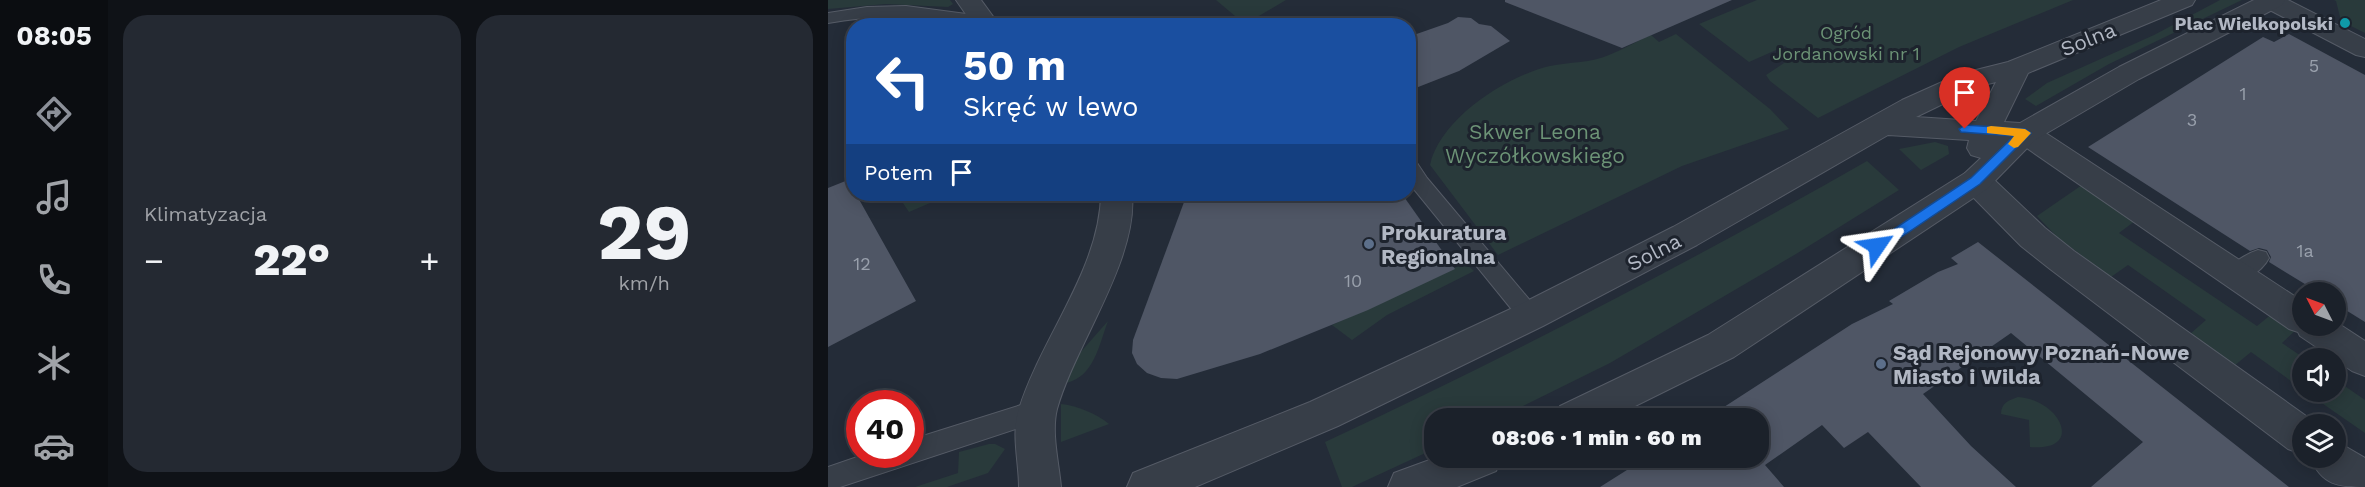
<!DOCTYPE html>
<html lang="pl">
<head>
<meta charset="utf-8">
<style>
	body { margin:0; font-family:"Work Sans",sans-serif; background:#242932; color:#f1f3f6; height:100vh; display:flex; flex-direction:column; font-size:22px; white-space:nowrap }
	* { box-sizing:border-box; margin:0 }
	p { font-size:20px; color:#a0a3a8 }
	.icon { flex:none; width:33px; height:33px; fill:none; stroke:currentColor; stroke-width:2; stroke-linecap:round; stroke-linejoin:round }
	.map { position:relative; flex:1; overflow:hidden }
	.sheet { display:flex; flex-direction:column; gap:15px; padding:15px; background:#0f1217; width:720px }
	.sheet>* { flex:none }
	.top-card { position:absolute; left:18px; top:18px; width:570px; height:183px; border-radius:24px; box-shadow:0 3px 15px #0003,0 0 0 2px #393e47; background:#1a4fa0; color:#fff; overflow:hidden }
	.needle { width:39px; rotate:312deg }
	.controls { position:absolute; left:1464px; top:282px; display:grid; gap:12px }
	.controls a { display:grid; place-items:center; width:54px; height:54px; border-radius:50%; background:#1b212a; box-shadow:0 3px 15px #0003,0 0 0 2px #393e47; font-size:30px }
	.speed { position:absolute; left:18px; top:390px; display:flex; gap:12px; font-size:30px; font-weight:700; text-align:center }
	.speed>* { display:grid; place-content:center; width:78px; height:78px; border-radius:50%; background:#1b212a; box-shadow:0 3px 15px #0003,0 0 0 2px #393e47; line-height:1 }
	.speed .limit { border:9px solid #d22; background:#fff; color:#111 }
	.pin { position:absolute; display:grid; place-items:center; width:51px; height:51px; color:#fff; margin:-62px -26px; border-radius:50% 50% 50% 0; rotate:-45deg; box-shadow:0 0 6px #0007 }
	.pin .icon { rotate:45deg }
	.me { position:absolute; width:66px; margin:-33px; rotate:58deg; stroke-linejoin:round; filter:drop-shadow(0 0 4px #0008) }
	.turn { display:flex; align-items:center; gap:21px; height:126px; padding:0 18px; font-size:27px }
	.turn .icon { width:78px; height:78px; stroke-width:2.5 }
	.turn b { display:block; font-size:42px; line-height:51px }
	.then { display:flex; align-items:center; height:57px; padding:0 18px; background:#0003; gap:12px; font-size:22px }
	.big { font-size:45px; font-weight:800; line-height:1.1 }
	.sheet .tile { flex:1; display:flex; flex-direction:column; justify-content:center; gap:9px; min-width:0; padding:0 21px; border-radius:24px; background:#242932 }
	.sheet .dial { align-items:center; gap:0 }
	.dial b { font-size:78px; line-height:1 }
	.heat { display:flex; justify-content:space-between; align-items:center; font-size:33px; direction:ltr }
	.sheet .tiles { flex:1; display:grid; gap:15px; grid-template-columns:repeat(2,1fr) }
	.trip { position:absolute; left:596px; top:408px; width:345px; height:60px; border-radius:24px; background:#1b212a; box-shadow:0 3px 15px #0003,0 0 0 2px #393e47; font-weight:800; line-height:60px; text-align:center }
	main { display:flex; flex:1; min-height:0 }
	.menu { display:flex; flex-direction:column; width:108px; justify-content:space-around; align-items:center; background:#0b0d11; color:#a0a3a8 }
	.menu .icon { width:42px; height:42px }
	.menu .selected { color:#8c9099 }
	.menu b { font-size:27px; color:#f1f3f6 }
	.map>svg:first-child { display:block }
	.green { fill:#293a3b }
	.building { fill:#4f5665 }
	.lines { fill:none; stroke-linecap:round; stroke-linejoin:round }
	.service-casing { stroke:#555b66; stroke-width:2 }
	.minor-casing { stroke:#555b66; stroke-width:2 }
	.tertiary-casing { stroke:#555b66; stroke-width:2 }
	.service { fill:#373e48; fill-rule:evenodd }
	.minor { fill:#373e48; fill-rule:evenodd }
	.tertiary { fill:#373e48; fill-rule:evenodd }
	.route { fill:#1a73e8; stroke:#114b97; stroke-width:1.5 }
	.slow { fill:#f59e0b }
	.culture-dot { fill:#0f9aa8; stroke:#1d232d; stroke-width:2 }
	.service-dot { fill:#5c6f8a; stroke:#1d232d; stroke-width:2 }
	.labels { text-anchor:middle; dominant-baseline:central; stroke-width:6; stroke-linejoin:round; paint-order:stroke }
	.far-poi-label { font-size:18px; font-weight:bold; fill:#b2b8c4; stroke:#1d232d; text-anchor:end }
	.far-park-label { font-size:18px; fill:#6c9376; stroke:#1d232d }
	.number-label { font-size:18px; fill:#99a0ac }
	.street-label { font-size:21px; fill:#b2b8c4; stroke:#1d232d }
	.park-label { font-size:21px; fill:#6c9376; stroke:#1d232d }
	.poi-label { font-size:21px; font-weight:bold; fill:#b2b8c4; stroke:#1d232d; text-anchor:start }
</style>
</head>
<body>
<main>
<nav class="menu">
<b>08:05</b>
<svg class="icon selected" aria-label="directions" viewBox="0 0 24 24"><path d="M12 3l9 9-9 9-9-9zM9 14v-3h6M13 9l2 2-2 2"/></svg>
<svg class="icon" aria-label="music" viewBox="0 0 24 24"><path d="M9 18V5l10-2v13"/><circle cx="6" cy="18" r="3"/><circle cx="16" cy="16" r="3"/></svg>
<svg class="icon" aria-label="phone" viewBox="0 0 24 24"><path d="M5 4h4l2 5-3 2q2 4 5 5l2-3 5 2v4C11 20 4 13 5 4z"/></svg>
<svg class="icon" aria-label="climate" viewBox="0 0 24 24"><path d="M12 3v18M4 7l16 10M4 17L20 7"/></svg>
<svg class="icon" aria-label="car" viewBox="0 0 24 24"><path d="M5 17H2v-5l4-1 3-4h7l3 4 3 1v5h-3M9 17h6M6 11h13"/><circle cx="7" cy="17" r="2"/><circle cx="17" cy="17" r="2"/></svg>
</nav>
<section class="sheet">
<div class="tiles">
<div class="tile"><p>Klimatyzacja</p>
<div class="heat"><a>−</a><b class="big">22°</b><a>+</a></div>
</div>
<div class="tile dial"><b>29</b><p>km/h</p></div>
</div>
</section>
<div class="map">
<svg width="1537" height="487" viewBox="0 0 1537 487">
	<rect width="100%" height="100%" fill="#242c38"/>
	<!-- green -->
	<g class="green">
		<path d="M0,0H122L125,4L120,7L58,4L0,9Z"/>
		<path d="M388,0H458L419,23L421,25L401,26L397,21L407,16Z"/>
		<path d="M929,0H1245L1131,47L990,118L942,81L938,75L968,55L957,46L921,62L871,24Z"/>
		<path d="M1392,0H1414L1281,64L1208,106L1197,99L1219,83L1326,35Z"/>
		<path d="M1506,0H1537V33L1513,21L1508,1Z"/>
		<path d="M848,34L942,109L961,129L854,166L670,255L602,165C612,119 678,76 722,66C741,62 764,63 781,55C796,49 809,41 823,35L831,42Z"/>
		<path d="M1107,142L1120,146L1121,154L1093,170L1071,149Z"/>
		<path d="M1039,161L1071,190L968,254L782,363L671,418H606V449L524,487H514L497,442C682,356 862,262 1039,161Z"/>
		<path d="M1254,185L1307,221L1291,233L1429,326L1445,313L1469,329L1454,343L1476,358L1474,389L1423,352L1406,366L1362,334L1378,320L1300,265L1283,277L1230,238L1209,216Z"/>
		<path d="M69,194H123L81,212Z"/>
		<path d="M637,263L646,271L559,315L524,340L504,325Z"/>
		<path d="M280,321C271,345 266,377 238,383L251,354Z"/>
		<path d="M1508,380L1537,400V433L1478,392H1508Z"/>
		<path d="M1190,397C1233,400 1257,452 1202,447L1201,420L1173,414C1173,403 1181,400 1190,397Z"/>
		<path d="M233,404C248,405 269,414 281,424L233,442Z"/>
		<path d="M161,444H167L177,449L160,473L119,487H87L130,473L131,452Z"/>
	</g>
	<!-- building -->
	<g class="building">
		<path d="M677,0H904L794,48L677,2Z"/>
		<path d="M630,17L643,18L651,24L663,26L682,41L631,71L580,91V37L620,23Z"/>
		<path d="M1461,34L1537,75V322L1508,304V292H1490L1441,262L1443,257L1439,250L1431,248L1422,251L1260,147L1435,37L1446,42Z"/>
		<path d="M20,180L26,194H28L88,301L0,347V188Z"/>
		<path d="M359,194H574L627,269L540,310L432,354L349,379L333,378L319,373L309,364L304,353L305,340Z"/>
		<path d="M1150,242L1461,487H1263L1315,442L1183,333L1095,394L1143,446L1188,487H1093L1040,432L1016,448L994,425L937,465L956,487H772L818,458H930V418H879L1024,324L1065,304L1061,301L1110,272L1130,264L1123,258Z"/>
	</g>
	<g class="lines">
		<defs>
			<g id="service">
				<path d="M78,6L161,17L163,20L155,25C103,16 52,13 0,23V13L39,7Z"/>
				<path d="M580,158L587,160L599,178L710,310L713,316L710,322L702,325L694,322L585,188L580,181Z"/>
				<path d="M1430,250L1438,252L1441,258C1434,271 1415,285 1400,280L1397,274C1403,263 1418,254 1430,250Z"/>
				<path d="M209,400L218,403L221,411L218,419L12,487H0V467L38,454H82V440Z"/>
			</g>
			<g id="minor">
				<path d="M128,0H153L172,26H146Z"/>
				<path d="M1431,0H1460L1537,39V57L1528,55L1434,6Z"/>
				<path d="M1197,123L1207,126L1474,301V326H1508V322L1537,341V376L1524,371L1472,336L1470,332L1461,329L1187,140L1182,133L1187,126Z"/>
				<path d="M1148,170L1159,173L1217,228L1246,251L1488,423L1474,424V454L1460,449L1222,269L1193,246L1137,189L1133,181L1137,173Z"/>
				<path d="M273,194H304C310,260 247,345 229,409C223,433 231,463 233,487H191C191,462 183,433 191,409C213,338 272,269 273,194Z"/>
				<path d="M1508,441L1537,458V487C1511,487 1493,485 1483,458H1508Z"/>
			</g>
			<g id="tertiary">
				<path d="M1333,0H1367L1364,5L1200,73L1176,122L1192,123L1291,67L1426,0H1457L1454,5L1311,79L1207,140L1159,189L906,357L783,418H727L732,406L880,335L1137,173L1153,158L1143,155L1139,148L1141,140L1060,135L869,245L715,326L510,426L367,487H299L305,473L482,402L689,306L845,227L1074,100L1132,74L1180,62ZM1168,82L1148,121L1088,117L1152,86Z"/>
				<path d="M607,458H674L668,471L629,487H560L566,473Z"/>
			</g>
		</defs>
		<!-- service casing -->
		<use href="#service" class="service-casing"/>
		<!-- minor casing -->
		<use href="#minor" class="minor-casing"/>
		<!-- tertiary casing -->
		<use href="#tertiary" class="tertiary-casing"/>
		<!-- service -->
		<use href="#service" class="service"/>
		<!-- minor -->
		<use href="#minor" class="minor"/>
		<!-- tertiary -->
		<use href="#tertiary" class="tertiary"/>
	</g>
	<!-- route -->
	<path class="route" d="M1137,125L1197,129L1203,133L1152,184L1054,250H1045L1043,246L1045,243L1143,178L1186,136L1133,132L1131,129Z"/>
	<!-- slow -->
	<path class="slow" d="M1163,126L1197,129L1203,133L1190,147L1186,148L1180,144L1186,136L1159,133V127Z"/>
	<!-- markers -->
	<circle class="culture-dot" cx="1517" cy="23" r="6"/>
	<g class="service-dot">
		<circle cx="541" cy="244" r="6"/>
		<circle cx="1053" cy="364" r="6"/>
	</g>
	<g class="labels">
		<!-- far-poi labels -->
		<g class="far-poi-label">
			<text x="1505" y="23">Plac Wielkopolski</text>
		</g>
		<!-- far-park labels -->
		<g class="far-park-label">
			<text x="1018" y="32">Ogród<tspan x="1018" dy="21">Jordanowski nr 1</tspan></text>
		</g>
		<!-- number labels -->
		<g class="number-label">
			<text x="1486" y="65">5</text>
			<text x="1415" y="93">1</text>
			<text x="1364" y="119">3</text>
			<text x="1477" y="250">1a</text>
			<text x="34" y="263">12</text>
			<text x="525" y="280">10</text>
		</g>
		<!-- street labels -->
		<g class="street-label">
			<text transform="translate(1260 39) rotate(-22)">Solna</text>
			<text transform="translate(826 252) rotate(-27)">Solna</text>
		</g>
		<!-- park labels -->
		<g class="park-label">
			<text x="707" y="131">Skwer Leona<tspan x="707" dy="24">Wyczółkowskiego</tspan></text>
		</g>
		<!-- poi labels -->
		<g class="poi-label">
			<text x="553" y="232">Prokuratura<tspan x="553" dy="24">Regionalna</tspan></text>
			<text x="1065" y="352">Sąd Rejonowy Poznań-Nowe<tspan x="1065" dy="24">Miasto i Wilda</tspan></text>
		</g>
	</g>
</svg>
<div class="controls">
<a><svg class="needle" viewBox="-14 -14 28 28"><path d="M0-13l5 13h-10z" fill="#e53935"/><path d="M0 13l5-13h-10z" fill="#a0a3a8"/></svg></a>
<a><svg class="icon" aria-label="sound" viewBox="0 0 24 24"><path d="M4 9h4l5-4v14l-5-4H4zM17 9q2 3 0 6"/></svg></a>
<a><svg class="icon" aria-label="layers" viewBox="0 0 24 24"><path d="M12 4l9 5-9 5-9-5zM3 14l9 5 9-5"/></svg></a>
</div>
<div class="speed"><div class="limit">40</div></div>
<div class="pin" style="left:1137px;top:129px;background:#d93025"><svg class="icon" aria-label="arrive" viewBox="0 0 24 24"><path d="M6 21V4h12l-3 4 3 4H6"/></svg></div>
<svg class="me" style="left:1049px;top:246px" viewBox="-20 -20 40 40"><path d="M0-17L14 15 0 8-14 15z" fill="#1a73e8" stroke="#fff" stroke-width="4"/></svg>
<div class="trip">08:06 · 1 min · 60 m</div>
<div class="top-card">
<div class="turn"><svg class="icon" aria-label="left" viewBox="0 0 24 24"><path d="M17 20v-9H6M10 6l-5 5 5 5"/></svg><div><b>50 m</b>Skręć w lewo</div></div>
<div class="then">Potem<svg class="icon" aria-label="arrive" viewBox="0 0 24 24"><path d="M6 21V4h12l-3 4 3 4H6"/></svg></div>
</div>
</div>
</main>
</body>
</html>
